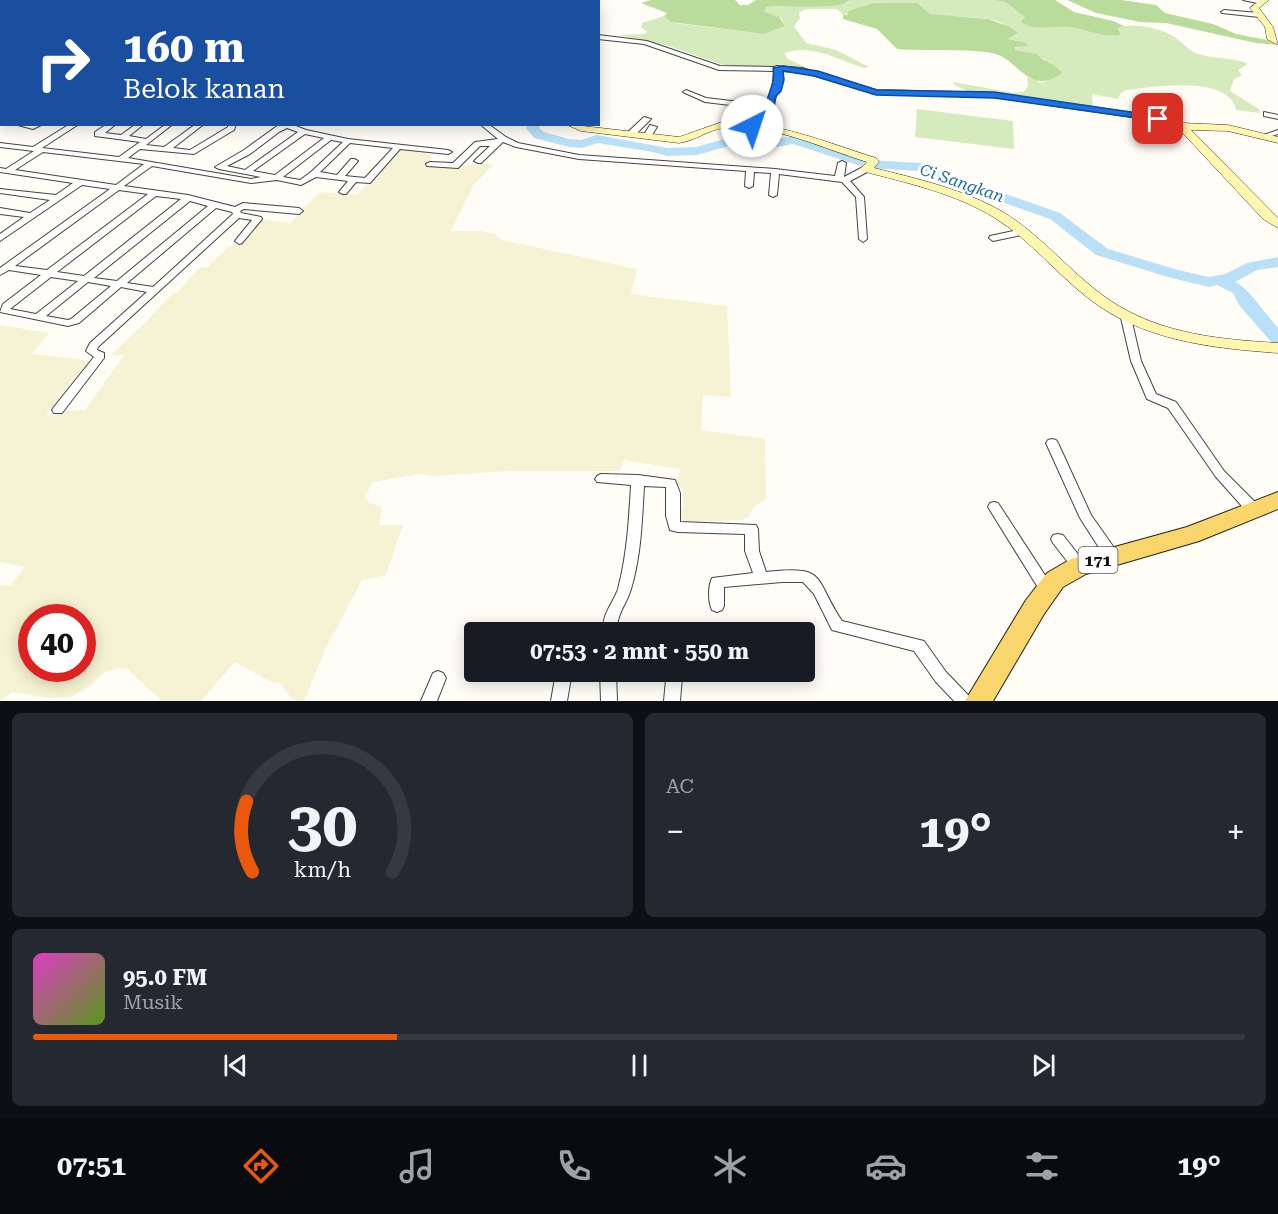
<!DOCTYPE html>
<html lang="id">
<head>
<meta charset="utf-8">
<style>
	body { margin:0; font-family:"Roboto Serif",serif; background:#242831; color:#f1f3f6; height:100vh; display:flex; flex-direction:column; font-size:22px; white-space:nowrap }
	* { box-sizing:border-box; margin:0 }
	p { font-size:20px; color:#9ea1a6 }
	.icon { flex:none; width:33px; height:33px; fill:none; stroke:currentColor; stroke-width:2; stroke-linecap:round; stroke-linejoin:round }
	.map { position:relative; height:701px; overflow:hidden }
	.sheet { display:flex; flex-direction:column; gap:12px; padding:12px; background:#0d0f14; flex:1 }
	.sheet>* { flex:none }
	.top-card { position:absolute; left:0px; top:0px; width:600px; height:126px; box-shadow:0 3px 15px #0003; background:#1a4fa0; color:#fff; overflow:hidden }
	.speed { position:absolute; left:18px; top:604px; display:flex; gap:12px; font-size:30px; font-weight:700; text-align:center }
	.speed>* { display:grid; place-content:center; width:78px; height:78px; border-radius:50%; background:#171b24; box-shadow:0 3px 15px #0003; line-height:1 }
	.speed .limit { border:9px solid #d22; background:#fff; color:#111 }
	.pin { position:absolute; display:grid; place-items:center; width:51px; height:51px; color:#fff; margin:-26px; border-radius:12px; box-shadow:0 3px 9px #0006 }
	.me { position:absolute; width:66px; margin:-33px; rotate:41deg; stroke-linejoin:round; filter:drop-shadow(0 0 4px #0008) }
	.turn { display:flex; align-items:center; gap:21px; height:126px; padding:0 24px; font-size:27px }
	.turn .icon { width:78px; height:78px; stroke-width:2.5 }
	.turn b { display:block; font-size:42px; line-height:51px }
	.big { font-size:45px; font-weight:700; line-height:1.1 }
	.sheet .tile { flex:1; display:flex; flex-direction:column; justify-content:center; gap:9px; min-width:0; padding:0 21px; border-radius:9px; background:#242831 }
	.sheet .dial { align-items:center; gap:0 }
	.dial svg { height:156px; overflow:visible; fill:none; stroke:#363941; stroke-width:7; stroke-linecap:round; text-anchor:middle }
	.dial text { fill:#f1f3f6; stroke:none }
	.song { display:flex; align-items:center; gap:18px }
	.cover { width:72px; height:72px; border-radius:9px; background:linear-gradient(135deg,hsl(310 70% 55%),hsl(90 70% 35%)) }
	.played { height:6px; border-radius:3px; background:linear-gradient(90deg,#ea580c 30%,#363941 30%) }
	.keys { display:flex; justify-content:space-around; direction:ltr }
	.heat { display:flex; justify-content:space-between; align-items:center; font-size:33px; direction:ltr }
	.sheet .tiles { flex:1; display:grid; gap:12px; grid-template-columns:1fr 1fr }
	.tile:last-child { grid-column:span 2 }
	.trip { position:absolute; left:464px; top:622px; width:351px; height:60px; border-radius:6px; background:#171b24; box-shadow:0 3px 15px #0003; font-weight:700; line-height:60px; text-align:center }
	.tabs { display:flex; height:96px; justify-content:space-around; align-items:center; background:#090b0e; color:#9ea1a6 }
	.tabs .icon { width:42px; height:42px }
	.tabs .on { color:#ea580c }
	.tabs b { font-size:27px; color:#f1f3f6 }
	.map>svg:first-child { display:block }
	.farmland { fill:#f6f3d4; fill-rule:evenodd }
	.green { fill:#d5ebbd }
	.forest { fill:#b9dc9c }
	.lines { fill:none; stroke-linecap:round; stroke-linejoin:round }
	.river { fill:#b9e0f7; fill-rule:evenodd }
	.street-casing { stroke:#444; stroke-width:2 }
	.secondary-casing { stroke:#333; stroke-width:1 }
	.primary-casing { stroke:#222; stroke-width:2 }
	.street { fill:#fff; fill-rule:evenodd }
	.secondary { fill:#fff6b0; fill-rule:evenodd }
	.primary { fill:#f9d66b; fill-rule:evenodd }
	.route { fill:#1a73e8; stroke:#114b97; stroke-width:1.5 }
	.labels { text-anchor:middle; dominant-baseline:central; stroke-width:6; stroke-linejoin:round; paint-order:stroke }
	.far-water-label { font-size:16px; font-style:italic; fill:#1768a6; stroke:#fff }
	.shield { fill:#fff; stroke:#585858; stroke-width:1.5 }
	.shield-label { font-size:16px; font-weight:bold; fill:#111 }
</style>
</head>
<body>
<div class="map">
<svg width="1278" height="701" viewBox="0 0 1278 701">
	<rect width="100%" height="100%" fill="#fffdf5"/>
	<!-- farmland -->
	<path class="farmland" d="M399,149L426,151V154L432,155L427,164L454,167L482,163L493,165L474,185L451,231H481L492,233L502,240L637,269L631,294L727,306L731,397L703,395L701,430L765,439L766,499L754,507L749,516L742,520L684,522L680,518L683,504V491L677,482L680,469L624,460L620,471H511L432,476L420,474L373,482L365,496L369,503L382,507L379,525H403L386,575L362,580L325,650L304,701L293,700L279,682L273,683L235,662L201,701H162L127,669L119,668L104,673L87,688L70,697L48,698L12,692L0,701V585L10,586L25,567L0,562V325L49,333L32,354L92,361L46,415L55,416L61,411L85,410L124,355H111L146,322L172,294L178,292L199,268L207,267L230,246L241,244L262,219L290,223L320,192L357,195ZM32,618H82V669H32Z"/>
	<!-- green -->
	<g class="green">
		<path d="M850,0H992L1005,2L1025,17L1026,19L1022,21L1036,27H1071L1113,36L1117,28C1134,22 1161,28 1176,38C1184,44 1188,50 1198,54C1214,59 1233,57 1248,64L1238,70L1242,75L1234,79L1230,91L1259,109L1260,113L1236,110C1230,74 1150,87 1126,90L1120,94L1118,99L1092,94L1093,107L967,91L955,85L953,82L1014,93L1024,92L1028,86L1027,77L1035,79L1040,83L1047,81L1045,59L1015,50L1014,48L1028,45L1024,42L1008,39L1015,35C998,9 957,21 931,14C908,9 898,1 872,3C863,4 851,14 843,15L837,9H808L799,12L800,18L794,26L806,43L836,50L869,67L864,68C838,60 812,43 784,53L788,59L816,72L792,68L728,67L669,46L619,35L645,34L647,32L641,27L642,23L664,16L675,23L764,34L785,26L781,18L765,12L766,7L848,3Z"/>
		<path d="M917,109L1013,121L1014,149L915,137Z"/>
	</g>
	<!-- forest -->
	<g class="forest">
		<path d="M651,0H735L740,5H748L756,0H850C841,11 783,4 766,7L765,12L779,17L785,26L764,34L671,22L664,16L667,13L641,3Z"/>
		<path d="M992,0H1055L1074,12L1113,21L1124,26L1117,28L1121,35C1103,38 1086,29 1069,27C1054,26 1033,31 1021,22L1025,17L1005,2Z"/>
		<path d="M1067,0H1121L1156,5L1165,13L1213,24L1236,34L1267,40L1278,45L1256,43L1166,23L1140,22L1096,13Z"/>
		<path d="M872,3H917L930,14L988,19L1010,27L1018,33L1008,39L1024,42L1029,46L1015,47V50L1037,54C1042,61 1055,63 1062,73C1034,94 1022,68 1001,56C983,47 921,52 897,49L877,29L843,19V15H847L849,11Z"/>
	</g>
	<g class="lines">
		<!-- river -->
		<g class="river">
			<rect x="194" y="0" width="10" height="2"/>
			<path d="M528,124H541L539,128L544,132L569,139L581,140L597,135L668,148L696,147L742,134L767,141L794,136L868,160L922,163L940,171L1060,213L1108,249L1178,270L1209,277L1225,274L1247,263L1278,257V267L1257,270L1235,282C1249,288 1266,315 1278,328V345L1272,343L1239,305L1233,293L1217,285L1209,287L1168,277L1096,255L1050,219L930,177L919,171L867,168L793,144L767,149L742,142L697,155L667,156L653,152L598,143L582,148L569,147L534,138L526,128Z"/>
		</g>
		<defs>
			<g id="street">
				<path d="M18,0H24L25,2H19Z"/>
				<path d="M43,0H51L41,2Z"/>
				<path d="M491,0H497L490,2Z"/>
				<path d="M539,0H545L546,2H540Z"/>
				<path d="M1243,0H1259L1265,2L1262,4Z"/>
				<path d="M1224,10L1259,13L1262,15L1259,17L1222,13L1221,12Z"/>
				<path d="M2,13V19L0,18V14Z"/>
				<path d="M598,35L647,41L720,66L774,67L777,66L802,68L876,90L994,93L1154,116L1186,126L1182,128L1153,120L994,97L876,94L802,72L781,71C782,86 773,98 773,112L763,118L758,128H755L751,126L757,115L765,111V109L705,102L683,92L686,90L706,98L766,105L773,84L774,71L719,70L644,44L598,39Z"/>
				<rect x="0" y="40" width="2" height="4"/>
				<rect x="0" y="78" width="2" height="4"/>
				<rect x="0" y="112" width="2" height="5"/>
				<path d="M1264,112L1278,115V119L1264,116Z"/>
				<path d="M644,117L651,119L635,135H629V131Z"/>
				<path d="M0,121H2V124L5,125H0Z"/>
				<path d="M14,124H43L33,129Z"/>
				<path d="M70,124H79L42,148L119,157L140,142L95,136V132L107,124H116L105,133L121,135L136,124H144L129,136L146,139L166,124H173L146,145L164,147L196,124H204L173,148L190,150L228,127V124H236L234,130L194,154L140,149L128,158L251,179L261,177L219,169L215,167L244,150L280,124H291L306,130L348,139L448,150L452,152L448,154L400,149L370,183L356,182L346,194H343L339,192L348,181L316,177L301,185L277,180L251,183L152,166L124,186L188,195L235,207L243,203L299,208L303,211L299,214L244,209L240,211L241,213L261,217L262,219L242,243L239,244L235,241L252,220L239,218L98,347L97,350L104,353V358L62,413H54L52,410L54,407L94,357L86,351L90,343L147,292L121,287L79,323L68,326L0,312L3,304L41,275L9,270L0,275V268L110,189L82,185L0,241V234L24,217L0,214V208L30,213L50,200L0,193V189L56,195L73,183L0,172V168L6,169L34,151L0,147V143L33,147ZM287,128L298,132L245,170L227,166L250,154L279,132ZM305,134L324,138L275,175L253,171ZM331,140L343,142L311,172L300,180L283,177ZM350,143L393,148L365,178L345,176L358,161L354,159H351L337,175L320,172ZM43,152L144,164L116,185L15,170ZM119,190L148,194L47,270L15,266ZM156,196L181,199L84,276L57,272ZM190,201L208,206L117,281L94,278ZM216,208L232,212L233,214L153,287L127,283ZM51,277L78,281L36,314L10,309ZM88,282L111,286L71,319L68,320L46,316Z"/>
				<path d="M480,124H488L506,137L518,143L579,155L775,169L835,176L838,163L842,161L846,163L844,177L863,167H869V171L850,181L864,197L867,239L863,242L859,239L856,197L842,182L779,174L777,195L773,197L769,195L771,173L754,172L753,186L749,188L745,186L746,171L579,159L516,147L503,142L481,163H478L474,161L490,146H480L458,168L427,166L426,164L430,162L453,163L475,142L498,139Z"/>
				<path d="M650,125L657,127L650,138H644L643,136Z"/>
				<path d="M1278,130V134L1265,138L1261,136Z"/>
				<path d="M1023,229L1027,232L1026,234L993,241L989,238L990,236Z"/>
				<path d="M1126,315L1131,318L1141,361L1156,394L1176,402L1224,471L1259,506L1260,510L1259,514L1254,515L1249,514L1216,477L1168,408L1147,399L1131,361L1121,318Z"/>
				<path d="M1052,439L1056,440L1058,443L1091,515L1117,552L1119,556L1117,560L1112,562L1107,560L1080,518L1046,443L1048,440Z"/>
				<path d="M601,474L638,475L675,480L680,493V522L756,525L758,529L759,551L766,572C828,565 813,577 842,621L924,641L946,672L969,696L972,701H954L936,682L914,651L832,630L814,594L803,582H782L724,587V606L722,610L717,612L712,610C708,602 708,586 712,578L753,573L745,551V534L678,532L670,530L666,516V487L644,486C642,521 641,556 631,589C627,604 614,617 618,633H604C600,616 613,604 618,589C627,555 629,520 631,485L597,482L595,479L597,476Z"/>
				<path d="M994,502L998,503L1052,586L1054,590L1052,594L1047,596L1042,594L988,507L990,503Z"/>
				<path d="M1058,534L1063,535L1084,562L1086,566L1084,570L1079,572L1074,570L1053,543L1051,539L1053,535Z"/>
				<path d="M438,671L443,673L446,678L437,701H421L433,673Z"/>
				<path d="M556,672H572L567,701H551Z"/>
				<path d="M600,672H616L617,701H601Z"/>
				<path d="M654,672H679L682,677L680,701H664L666,679L657,677Z"/>
			</g>
			<g id="secondary">
				<path d="M326,0H336L338,2H327Z"/>
				<path d="M1260,0H1269L1259,8L1273,27L1278,45L1267,39L1265,27L1250,8Z"/>
				<path d="M722,122C776,121 825,142 876,158L879,162L874,168C918,179 963,189 1003,212C1038,233 1065,266 1097,291C1150,333 1213,339 1278,343V353C1211,348 1143,341 1088,298C1056,273 1030,240 995,218C955,193 907,183 862,171L860,169L867,162C821,148 772,123 723,128C708,130 695,141 679,143L581,131L565,124L679,137Z"/>
				<path d="M1182,123L1228,125L1278,137V143L1228,131L1191,130L1278,218V228L1263,219L1178,128L1177,126Z"/>
			</g>
			<path id="primary" d="M1278,492V509L1199,541L1086,574L1063,587L1044,614L993,701H965L1026,600L1047,573L1071,559L1187,527Z"/>
		</defs>
		<!-- street casing -->
		<use href="#street" class="street-casing"/>
		<!-- secondary casing -->
		<use href="#secondary" class="secondary-casing"/>
		<!-- primary casing -->
		<use href="#primary" class="primary-casing"/>
		<!-- street -->
		<use href="#street" class="street"/>
		<!-- secondary -->
		<use href="#secondary" class="secondary"/>
		<!-- primary -->
		<use href="#primary" class="primary"/>
	</g>
	<!-- route -->
	<path class="route" d="M783,66L818,71L877,90L994,92L1158,116L1163,119L1158,121L994,98L876,95L814,76L783,71L784,80L781,91L775,97L774,112L764,119L758,128H749V124L765,111C766,94 776,86 773,68Z"/>
	<g class="labels">
		<!-- far-water labels -->
		<g class="far-water-label">
			<text transform="translate(962 183) rotate(19)">Ci Sangkan</text>
		</g>
		<!-- shield labels -->
		<rect class="shield" x="1078.5" y="547" width="39" height="26" rx="4.5"/>
		<g class="shield-label">
			<text x="1098" y="560">171</text>
		</g>
	</g>
</svg>
<div class="speed"><div class="limit">40</div></div>
<div class="pin" style="left:1158px;top:119px;background:#d93025"><svg class="icon" aria-label="arrive" viewBox="0 0 24 24"><path d="M6 21V4h12l-3 4 3 4H6"/></svg></div>
<svg class="me" style="left:752px;top:126px" viewBox="-20 -20 40 40"><circle r="19" fill="#fff"/><path d="M0-13L10 11 0 6-10 11z" fill="#1a73e8"/></svg>
<div class="trip">07:53 · 2 mnt · 550 m</div>
<div class="top-card">
<div class="turn"><svg class="icon" aria-label="right" viewBox="0 0 24 24"><path d="M7 20v-9h11M14 6l5 5-5 5"/></svg><div><b>160 m</b>Belok kanan</div></div>
</div>
</div>
<section class="sheet">
<div class="tiles">
<div class="tile dial"><svg viewBox="0 0 100 80">
<path d="M14 69A42 42 0 1 1 86 69"/>
<path d="M14 69A42 42 0 0 1 11 33" stroke="#ea580c"/>
<text x="50" y="56" font-size="32" font-weight="700">30</text>
<text x="50" y="72" font-size="11">km/h</text>
</svg></div>
<div class="tile"><p>AC</p>
<div class="heat"><a>−</a><b class="big">19°</b><a>+</a></div>
</div>
<div class="tile">
<div class="song"><i class="cover"></i><div><b>95.0 FM</b><p>Musik</p></div></div>
<div class="played"></div>
<div class="keys"><svg class="icon" aria-label="previous" viewBox="0 0 24 24"><path d="M18 5L8 12l10 7zM5 5v14"/></svg><svg class="icon" aria-label="pause" viewBox="0 0 24 24"><path d="M8 5v14M16 5v14"/></svg><svg class="icon" aria-label="next" viewBox="0 0 24 24"><path d="M6 5l10 7-10 7zM19 5v14"/></svg></div>
</div>
</div>
</section>
<nav class="tabs">
<b>07:51</b>
<svg class="icon on" aria-label="directions" viewBox="0 0 24 24"><path d="M12 3l9 9-9 9-9-9zM9 14v-3h6M13 9l2 2-2 2"/></svg>
<svg class="icon" aria-label="music" viewBox="0 0 24 24"><path d="M9 18V5l10-2v13"/><circle cx="6" cy="18" r="3"/><circle cx="16" cy="16" r="3"/></svg>
<svg class="icon" aria-label="phone" viewBox="0 0 24 24"><path d="M5 4h4l2 5-3 2q2 4 5 5l2-3 5 2v4C11 20 4 13 5 4z"/></svg>
<svg class="icon" aria-label="climate" viewBox="0 0 24 24"><path d="M12 3v18M4 7l16 10M4 17L20 7"/></svg>
<svg class="icon" aria-label="car" viewBox="0 0 24 24"><path d="M5 17H2v-5l4-1 3-4h7l3 4 3 1v5h-3M9 17h6M6 11h13"/><circle cx="7" cy="17" r="2"/><circle cx="17" cy="17" r="2"/></svg>
<svg class="icon" aria-label="filters" viewBox="0 0 24 24"><path d="M4 7h16M4 17h16"/><circle cx="9" cy="7" r="2"/><circle cx="15" cy="17" r="2"/></svg>
<b>19°</b>
</nav>
</body>
</html>
